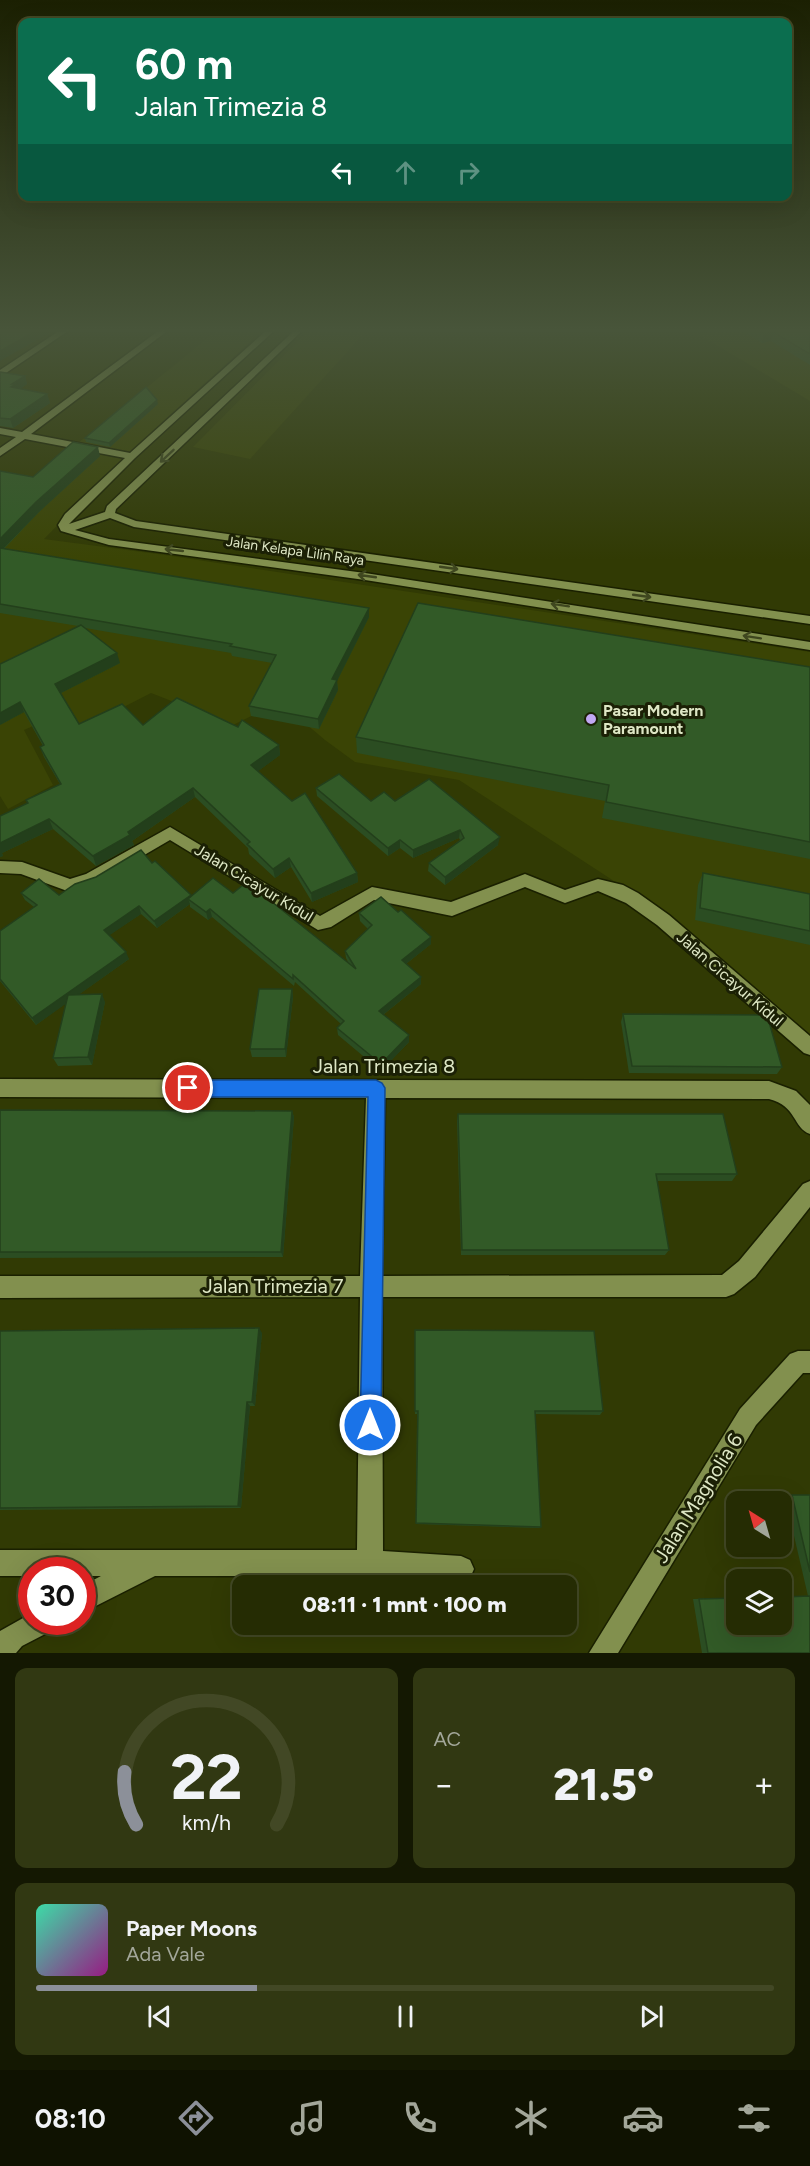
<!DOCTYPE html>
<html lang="id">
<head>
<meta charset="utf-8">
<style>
	body { margin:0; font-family:Figtree,sans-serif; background:#313812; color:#f1f3f6; height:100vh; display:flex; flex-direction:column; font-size:22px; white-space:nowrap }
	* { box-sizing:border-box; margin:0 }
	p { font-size:20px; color:#a3a79a }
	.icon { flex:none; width:33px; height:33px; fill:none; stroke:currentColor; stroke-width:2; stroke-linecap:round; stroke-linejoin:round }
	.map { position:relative; height:1653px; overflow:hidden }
	.details { display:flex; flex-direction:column; gap:15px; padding:15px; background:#141802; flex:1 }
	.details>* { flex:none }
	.banner { position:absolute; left:18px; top:18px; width:774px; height:183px; border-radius:12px; box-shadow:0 6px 24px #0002,0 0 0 2px #424825; background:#0b6e4f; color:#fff; overflow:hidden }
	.needle { width:39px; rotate:323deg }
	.tools { position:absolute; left:726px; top:1491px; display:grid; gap:12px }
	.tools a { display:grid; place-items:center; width:66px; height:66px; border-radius:12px; background:#252c03; box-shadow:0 6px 24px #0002,0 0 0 2px #424825; font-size:30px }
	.speed { position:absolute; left:18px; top:1557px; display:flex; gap:12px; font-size:30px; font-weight:700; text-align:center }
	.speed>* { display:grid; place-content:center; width:78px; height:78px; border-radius:50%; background:#252c03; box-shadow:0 6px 24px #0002,0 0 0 2px #424825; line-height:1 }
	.speed .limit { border:9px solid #d22; background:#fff; color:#111 }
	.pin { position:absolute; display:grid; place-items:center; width:51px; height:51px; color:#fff; margin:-26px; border:3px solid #fff; border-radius:50%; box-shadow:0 2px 6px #0007 }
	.me { position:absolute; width:66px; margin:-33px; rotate:0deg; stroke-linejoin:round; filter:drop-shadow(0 0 4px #0008) }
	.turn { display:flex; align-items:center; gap:21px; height:126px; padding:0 18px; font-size:27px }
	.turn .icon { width:78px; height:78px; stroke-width:2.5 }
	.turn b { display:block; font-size:42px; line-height:51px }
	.lanes { display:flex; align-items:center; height:57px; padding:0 18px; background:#0003; justify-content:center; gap:30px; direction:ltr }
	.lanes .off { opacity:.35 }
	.big { font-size:45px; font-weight:800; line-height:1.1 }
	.details .card { flex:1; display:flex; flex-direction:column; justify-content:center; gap:9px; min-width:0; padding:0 21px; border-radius:12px; background:#313812 }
	.details .dial { align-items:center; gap:0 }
	.dial svg { height:156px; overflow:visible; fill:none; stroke:#424825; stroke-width:7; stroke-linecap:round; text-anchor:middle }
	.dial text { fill:#f1f3f6; stroke:none }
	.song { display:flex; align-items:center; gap:18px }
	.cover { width:72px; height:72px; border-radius:9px; background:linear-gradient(135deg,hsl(160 70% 55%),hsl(310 70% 35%)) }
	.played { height:6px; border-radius:3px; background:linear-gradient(90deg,#8c9099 30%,#424825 30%) }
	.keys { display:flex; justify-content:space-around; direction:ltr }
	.heat { display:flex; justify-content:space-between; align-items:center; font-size:33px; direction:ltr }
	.details .tiles { flex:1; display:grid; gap:15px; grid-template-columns:1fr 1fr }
	.card:last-child { grid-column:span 2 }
	.trip { position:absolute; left:232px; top:1575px; width:345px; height:60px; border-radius:12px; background:#252c03; box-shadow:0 6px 24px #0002,0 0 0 2px #424825; font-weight:800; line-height:60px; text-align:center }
	.tabs { display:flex; height:96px; justify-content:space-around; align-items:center; background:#0f1201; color:#a3a79a }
	.tabs .icon { width:42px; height:42px }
	.tabs .selected { color:#8c9099 }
	.tabs b { font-size:27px; color:#f1f3f6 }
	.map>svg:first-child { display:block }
	.built { fill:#3a4405 }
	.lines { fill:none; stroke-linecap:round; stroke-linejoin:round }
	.minor-casing { stroke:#1a2000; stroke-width:3 }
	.minor { fill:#82904e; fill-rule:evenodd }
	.wall { fill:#2b4d22 }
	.shaded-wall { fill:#233f1b }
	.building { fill:#325a27; stroke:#233f1b; stroke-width:1.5 }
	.oneway { stroke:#3f471f }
	.route { fill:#1a73e8; stroke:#114b97; stroke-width:1.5 }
	.poi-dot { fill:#c1a8f3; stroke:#1b2005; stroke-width:2 }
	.labels { text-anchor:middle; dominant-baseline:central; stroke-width:6; stroke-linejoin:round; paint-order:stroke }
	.far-street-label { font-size:14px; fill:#dee7c5; stroke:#1b2005 }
	.poi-label { font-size:16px; font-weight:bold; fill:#dee7c5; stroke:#1b2005; text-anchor:start }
	.street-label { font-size:16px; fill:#dee7c5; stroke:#1b2005 }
	.near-street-label { font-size:20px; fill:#dee7c5; stroke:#1b2005 }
</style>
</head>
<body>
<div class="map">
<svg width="810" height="1653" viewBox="0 0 810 1653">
	<rect width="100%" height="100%" fill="#313a04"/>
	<!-- built -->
	<g class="built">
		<path d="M219,329H264L136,446L44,539L165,555L810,652V1038L660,911L459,780L355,762L325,740L280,702L233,725L151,693L81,729L63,713L24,730L53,785L8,809L0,796V511L20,490Z"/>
		<path d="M310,329H368L250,459L193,447Z"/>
		<path d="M726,329H810V401L698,334Z"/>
	</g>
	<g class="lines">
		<defs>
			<g id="minor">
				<path d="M62,329H71L0,377V370Z"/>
				<path d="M161,329H170L31,434L130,453L268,329H276L135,458L69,524L105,512L107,506L296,329H304L116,509L115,513L136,521L810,616V624L134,527L110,518L75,530L109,539L365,573L810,642V650L365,580L109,545L61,531L58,525L65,514L125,458L25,439L0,456V448L16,437L0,434V428L22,432Z"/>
				<path d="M170,827L320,916L372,887L451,902L525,874L565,890L598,879L623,885L638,893L669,915L810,1036V1055L804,1053L657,925L626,903L598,891L565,903L525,887L452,916L374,900L331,927L318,930L170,840L98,882L70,892L21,874L0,873V861L22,862L70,879L86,874Z"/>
				<path d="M0,1079L769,1081L796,1091L810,1105V1134C793,1128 797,1106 769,1099L385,1098L382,1276L722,1275L739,1261L803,1184L810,1181V1207L755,1277L734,1294L726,1297H382L383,1551L461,1556L470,1560L474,1569L470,1578L461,1582L370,1576H155L82,1613V1586L101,1576H82V1570H32V1576H0V1550H357L360,1297L0,1298V1276H360L366,1098L0,1097Z"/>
				<path d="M798,1351H810V1373H803L756,1425L618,1653H589L740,1409L790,1354Z"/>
				<path d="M32,1613V1622H55L51,1631L22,1646L16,1653H0V1631Z"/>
			</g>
		</defs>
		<!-- minor casing -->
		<use href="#minor" class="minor-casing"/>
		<!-- minor -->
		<use href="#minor" class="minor"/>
	</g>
	<!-- wall -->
	<g class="wall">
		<path d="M739,329H810V365L771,341L762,343Z"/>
		<path d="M0,372L25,376L27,384L20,389L47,394L50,403L13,428L0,426Z"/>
		<path d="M158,404L110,447L86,442L85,438Z"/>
		<path d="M100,456L39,512L4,549L369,617L337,681L338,690L319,729L251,716L249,706L272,663L232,656L231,653L85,628L120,663L61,693L79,724L238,727L279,745L280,755L258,771L357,873L358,882L312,902L291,867L275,878L249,854L248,848L195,797L132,841L134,845L96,866L53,829L2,853L3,856L0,857V816L27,803L26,800L60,784L44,757L40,747L43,746L24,712L0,725L78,626L0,613V471L33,477Z"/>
		<path d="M810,667V859L602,818L605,801L357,753L356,737Z"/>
		<path d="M316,788L371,801H395L498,845L445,885L428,871L429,863L460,840L459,838L413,858L400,848L388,856L317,796Z"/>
		<path d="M152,863L191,895V896L233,893L348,962L346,958L345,951L368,929L360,921L359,913L431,944L406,964L421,977V984L383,1015L409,1042L381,1071L338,1035L337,1028L341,1024L295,982L294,986L212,917L208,920L190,907V904L157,928L141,914L109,935L129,959L78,995L105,1002L92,1065L58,1066L53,1058L66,1003L36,1025L0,981V931L34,907L25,900L21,893L59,895Z"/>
		<path d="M703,873L810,894V945L695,920L698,885Z"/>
		<path d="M292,989L293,997L286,1057H252L250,1049Z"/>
		<path d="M623,1014L782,1067L777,1074L629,1073L621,1022Z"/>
		<path d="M0,1110L292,1111L294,1117L283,1257L0,1258Z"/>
		<path d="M458,1114L737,1174L732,1181H657L669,1250L665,1255H461L457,1121Z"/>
		<path d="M415,1330L603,1411L600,1415L535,1414L541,1527L539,1528L416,1524L417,1414H415Z"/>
		<path d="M0,1331L262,1333L255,1406H250L241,1508L0,1510Z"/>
		<path d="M792,1495H810V1653H702L693,1599L808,1596L785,1497Z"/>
	</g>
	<!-- shaded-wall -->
	<g class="shaded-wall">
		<path d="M39,329H56L0,361V351Z"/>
		<path d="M773,332L771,341L762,343L764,334Z"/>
		<path d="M25,376L27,384L18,391L11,387L12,384Z"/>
		<path d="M47,394L50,403L13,428L10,419Z"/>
		<path d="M157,400L158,404L110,447L109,443Z"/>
		<path d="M98,447L100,456L39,512L0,552V539L36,502Z"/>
		<path d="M369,608V617L337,681L338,690L319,729L318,719L332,679Z"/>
		<path d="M117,653L120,663L59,694L55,684Z"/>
		<path d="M20,702L24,712L0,725V713Z"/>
		<path d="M279,745L280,755L253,775L251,765Z"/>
		<path d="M193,788L195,797L132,841L134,845L96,866L93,856Z"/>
		<path d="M49,819L53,829L2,853L3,856L0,857V843Z"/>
		<path d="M460,830L459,838L413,858V850Z"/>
		<path d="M500,837L498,845L445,885V877Z"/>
		<path d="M400,840V848L388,856V848Z"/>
		<path d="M289,858L291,867L275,878L273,869Z"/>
		<path d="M357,873L358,882L312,902L311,893Z"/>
		<path d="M191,895L193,902L188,899L190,904L157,928L154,921Z"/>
		<path d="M139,906L141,914L107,937L104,930Z"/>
		<path d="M210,909L212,917L208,920L206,912Z"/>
		<path d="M431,937V944L402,967V960Z"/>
		<path d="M126,952L129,959L36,1025L32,1018Z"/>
		<path d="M421,977V984L379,1018V1011Z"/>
		<path d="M292,989L293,997L286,1057L285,1049Z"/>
		<path d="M102,994L105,1002L92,1065L88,1057Z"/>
		<path d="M409,1035V1042L381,1071V1064Z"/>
		<path d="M292,1111L294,1117L283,1257L281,1252Z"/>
		<path d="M259,1328L262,1333L255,1406L252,1402Z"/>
		<path d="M247,1402L250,1406L241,1508L238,1506Z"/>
	</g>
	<!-- building -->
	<g class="building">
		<path d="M0,329H39L0,351Z"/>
		<path d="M756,329H810V354L773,332L764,334Z"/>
		<path d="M0,372L25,376L12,384H16L11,387L47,394L10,419L0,418Z"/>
		<path d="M146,387L157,400L109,443L85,438Z"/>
		<path d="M73,442L98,447L36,502L0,539V471L33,477Z"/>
		<path d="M0,548L369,608L332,679L337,680L318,719L249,706L276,655L230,646L232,644L0,604Z"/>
		<path d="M418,603L810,667V842L606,802L609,785L356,737Z"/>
		<path d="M81,625L117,653L55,684L79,724L122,704L143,725L177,698L238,727L242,720L279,745L251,765L292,801L305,793L357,873L311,893L289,858L273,869L247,844L250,842L193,788L128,832L130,835L93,856L49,819L0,843V816L28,803L26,800L61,784L40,747L44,745L20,702L0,713V664Z"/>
		<path d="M339,774L371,801L384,792L395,801L429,779L500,837L445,877L429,863L464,838L460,830L413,850L400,840L388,848L316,788Z"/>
		<path d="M141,850L152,863L155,861L191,895L154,921L139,906L104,930L126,952L32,1018L0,979V931L37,905L21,893L39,879L59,895L75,884L96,877Z"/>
		<path d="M703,873L810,894V931L700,908Z"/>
		<path d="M213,878L233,893L247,882L356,969L345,951L372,925L359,913L381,897L398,912L401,910L431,937L402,960L421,977L379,1011L409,1035L381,1064L337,1028L344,1021L293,975V979L210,909L206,912L188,899Z"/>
		<path d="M259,989H292L285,1049H250Z"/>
		<path d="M102,994L88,1057L53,1058L68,995Z"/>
		<path d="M623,1014L767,1015L782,1067L632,1066Z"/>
		<path d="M0,1110L292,1111L281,1252H0Z"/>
		<path d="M458,1114H723L737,1174H656L669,1250H462Z"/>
		<path d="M259,1328L252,1402H247L238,1506L0,1508V1331Z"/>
		<path d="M415,1330L594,1331L603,1411H535L541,1527L416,1523L418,1411H415Z"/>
		<path d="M792,1495H810V1572Z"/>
		<path d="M810,1596V1653H708L699,1599L736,1598V1624H782V1597Z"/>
	</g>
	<!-- one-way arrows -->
	<defs><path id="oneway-shaft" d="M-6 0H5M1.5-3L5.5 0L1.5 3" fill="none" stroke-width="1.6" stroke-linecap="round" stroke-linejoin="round" transform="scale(1.5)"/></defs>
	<g class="oneway">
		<use href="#oneway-shaft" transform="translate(167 456) rotate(137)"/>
		<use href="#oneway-shaft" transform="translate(174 550) rotate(-174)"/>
		<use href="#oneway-shaft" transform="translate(449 568) rotate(8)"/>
		<use href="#oneway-shaft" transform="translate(367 576) rotate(-172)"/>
		<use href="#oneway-shaft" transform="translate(642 596) rotate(8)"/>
		<use href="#oneway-shaft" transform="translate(560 605) rotate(-171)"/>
		<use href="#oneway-shaft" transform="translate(752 637) rotate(-171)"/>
	</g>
	<!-- sky -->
	<linearGradient id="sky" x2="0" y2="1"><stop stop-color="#1b2002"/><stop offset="0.59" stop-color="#48553a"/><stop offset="1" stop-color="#48553a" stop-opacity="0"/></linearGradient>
	<rect width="810" height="560" fill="url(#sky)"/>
	<!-- route -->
	<path class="route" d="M188,1080H376L382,1083L385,1088L381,1425L378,1432L370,1435L363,1432L360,1425L368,1097H188L182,1094L180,1088L182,1083Z"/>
	<!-- markers -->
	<circle class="poi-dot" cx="591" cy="719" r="6"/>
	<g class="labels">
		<!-- far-street labels -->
		<g class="far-street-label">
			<text transform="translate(295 551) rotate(8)">Jalan Kelapa Lilin Raya</text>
		</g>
		<!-- poi labels -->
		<g class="poi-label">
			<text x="603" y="710">Pasar Modern<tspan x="603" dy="18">Paramount</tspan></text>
		</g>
		<!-- street labels -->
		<g class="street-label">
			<text transform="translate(254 883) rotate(31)">Jalan Cicayur Kidul</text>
			<text transform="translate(730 979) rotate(41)">Jalan Cicayur Kidul</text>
		</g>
		<!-- near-street labels -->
		<g class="near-street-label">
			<text x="384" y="1066">Jalan Trimezia 8</text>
			<text x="273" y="1286">Jalan Trimezia 7</text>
			<text transform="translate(698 1498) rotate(-58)">Jalan Magnolia 6</text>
		</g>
	</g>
</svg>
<div class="tools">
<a><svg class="needle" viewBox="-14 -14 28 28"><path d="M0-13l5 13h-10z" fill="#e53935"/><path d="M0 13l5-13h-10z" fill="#a3a79a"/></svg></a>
<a><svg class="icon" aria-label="layers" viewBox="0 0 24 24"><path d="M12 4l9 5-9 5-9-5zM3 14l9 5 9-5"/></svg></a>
</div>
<div class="speed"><div class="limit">30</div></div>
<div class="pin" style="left:188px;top:1088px;background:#d93025"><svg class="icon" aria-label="arrive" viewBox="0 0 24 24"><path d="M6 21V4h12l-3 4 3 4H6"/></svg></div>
<svg class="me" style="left:370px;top:1425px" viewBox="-20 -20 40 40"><circle r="17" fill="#1a73e8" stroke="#fff" stroke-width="3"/><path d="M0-11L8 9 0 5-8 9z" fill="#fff"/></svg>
<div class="trip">08:11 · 1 mnt · 100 m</div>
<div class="banner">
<div class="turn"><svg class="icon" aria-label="left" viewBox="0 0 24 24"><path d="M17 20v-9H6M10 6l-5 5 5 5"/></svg><div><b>60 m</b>Jalan Trimezia 8</div></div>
<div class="lanes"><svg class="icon" aria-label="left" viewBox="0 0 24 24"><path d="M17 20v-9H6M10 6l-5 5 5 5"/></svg><svg class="icon off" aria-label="ahead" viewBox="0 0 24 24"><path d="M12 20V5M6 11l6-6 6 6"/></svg><svg class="icon off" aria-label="right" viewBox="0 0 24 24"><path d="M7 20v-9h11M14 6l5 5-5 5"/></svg></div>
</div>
</div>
<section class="details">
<div class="tiles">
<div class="card dial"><svg viewBox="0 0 100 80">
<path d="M14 69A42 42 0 1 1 86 69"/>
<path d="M14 69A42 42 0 0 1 8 42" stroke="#8c9099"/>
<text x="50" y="56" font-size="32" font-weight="700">22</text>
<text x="50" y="72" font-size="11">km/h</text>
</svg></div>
<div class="card"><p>AC</p>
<div class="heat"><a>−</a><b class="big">21.5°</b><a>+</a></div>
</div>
<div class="card">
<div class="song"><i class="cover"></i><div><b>Paper Moons</b><p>Ada Vale</p></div></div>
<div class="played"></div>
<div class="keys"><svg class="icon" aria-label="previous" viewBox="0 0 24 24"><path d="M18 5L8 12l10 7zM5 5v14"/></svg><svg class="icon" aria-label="pause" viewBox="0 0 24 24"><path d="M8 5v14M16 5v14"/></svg><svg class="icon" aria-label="next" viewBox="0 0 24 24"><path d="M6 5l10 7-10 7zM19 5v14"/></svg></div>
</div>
</div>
</section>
<nav class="tabs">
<b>08:10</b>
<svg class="icon selected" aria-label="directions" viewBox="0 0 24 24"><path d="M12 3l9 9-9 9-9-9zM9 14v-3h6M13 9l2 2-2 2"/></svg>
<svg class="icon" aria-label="music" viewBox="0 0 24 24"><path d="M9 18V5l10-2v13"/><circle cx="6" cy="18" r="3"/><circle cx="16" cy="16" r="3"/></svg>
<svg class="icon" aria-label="phone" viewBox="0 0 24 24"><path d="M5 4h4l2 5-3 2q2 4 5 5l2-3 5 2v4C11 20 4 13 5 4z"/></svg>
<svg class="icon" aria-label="climate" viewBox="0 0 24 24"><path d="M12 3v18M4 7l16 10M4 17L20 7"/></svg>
<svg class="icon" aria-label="car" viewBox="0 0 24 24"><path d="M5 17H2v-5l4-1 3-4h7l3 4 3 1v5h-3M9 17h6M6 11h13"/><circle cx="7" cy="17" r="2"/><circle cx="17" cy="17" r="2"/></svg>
<svg class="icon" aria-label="filters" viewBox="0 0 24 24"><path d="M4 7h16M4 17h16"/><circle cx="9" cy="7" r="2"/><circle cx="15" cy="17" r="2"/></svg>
</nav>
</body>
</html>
